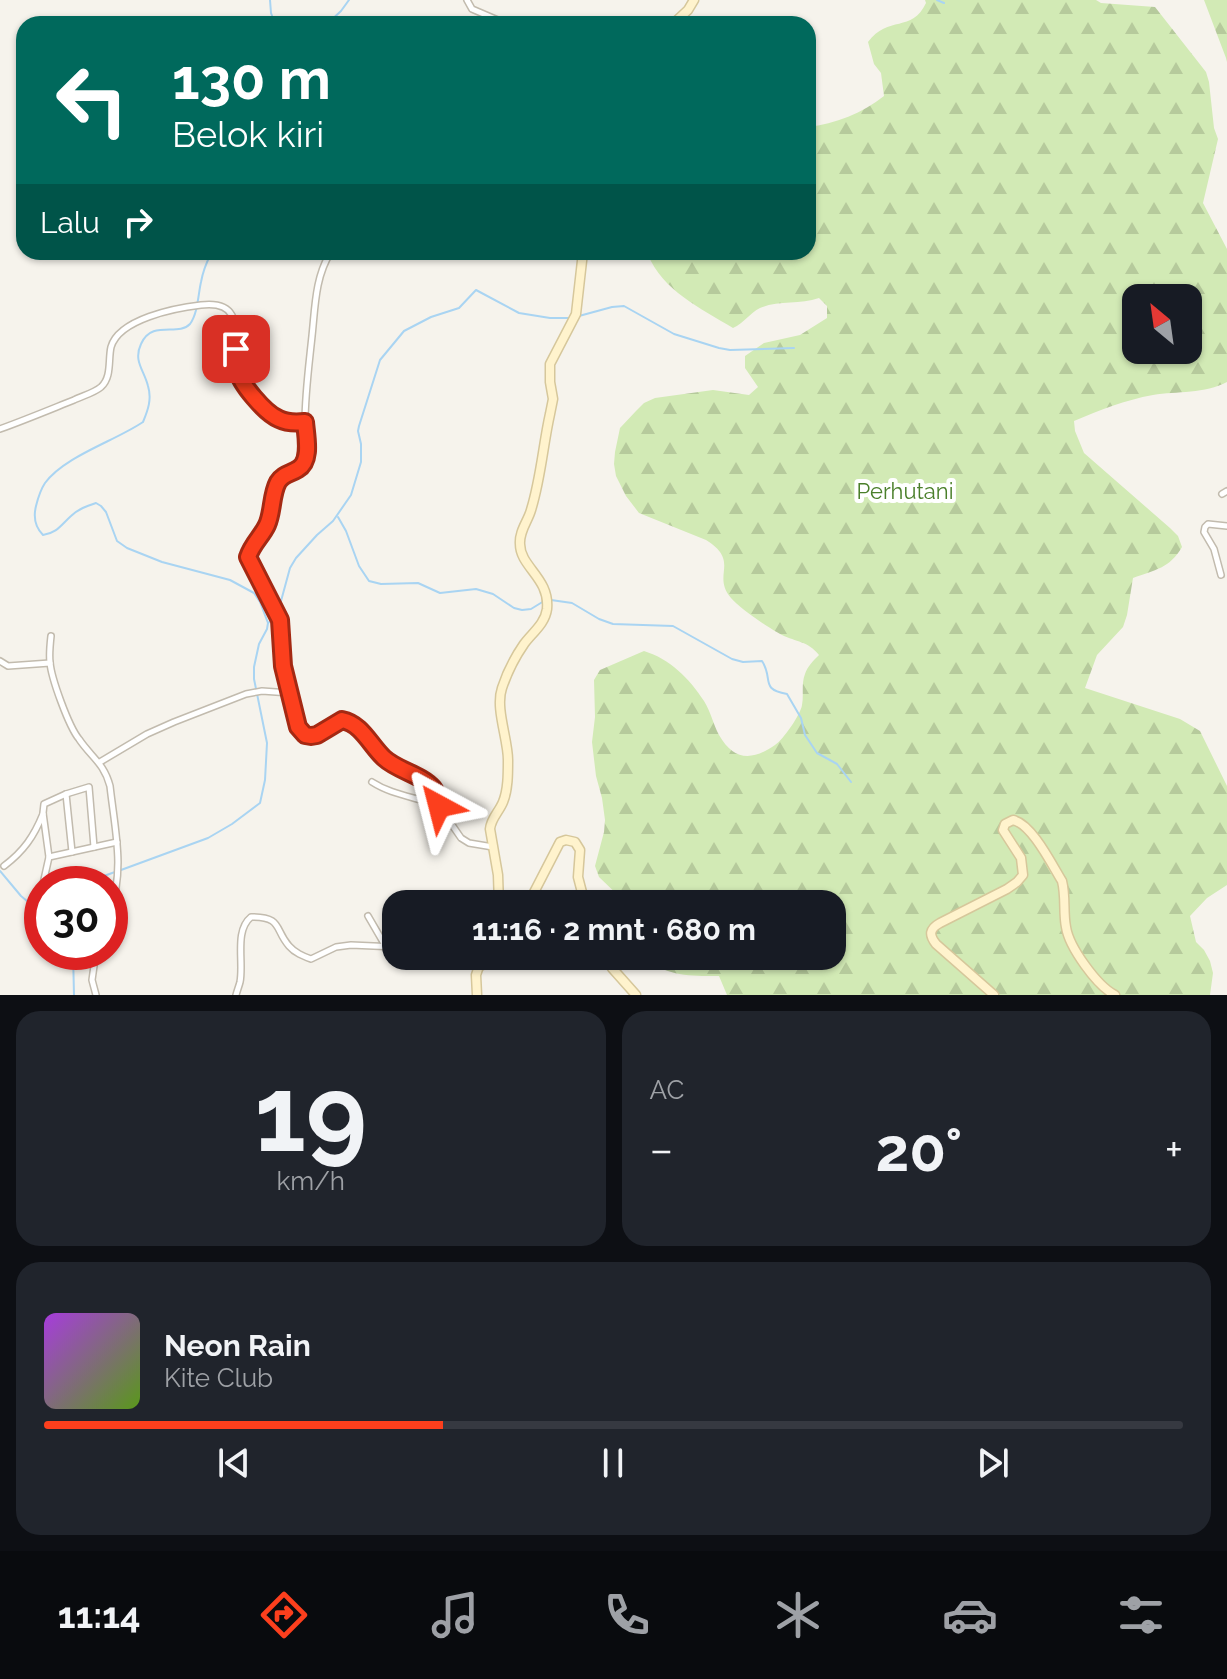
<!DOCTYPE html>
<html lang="id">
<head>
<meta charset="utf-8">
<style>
	body { margin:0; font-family:Raleway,sans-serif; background:#20242c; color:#f1f3f6; height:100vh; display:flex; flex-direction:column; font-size:30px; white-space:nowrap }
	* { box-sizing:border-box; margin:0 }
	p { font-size:26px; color:#9ea1a6 }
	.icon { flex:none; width:44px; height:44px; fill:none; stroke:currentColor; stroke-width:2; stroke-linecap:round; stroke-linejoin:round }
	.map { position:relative; height:995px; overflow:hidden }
	.panel { display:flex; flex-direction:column; gap:16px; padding:16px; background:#0d0f14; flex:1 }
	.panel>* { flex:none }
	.guide { position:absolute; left:16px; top:16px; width:800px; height:244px; border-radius:24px; box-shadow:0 2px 6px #0004; background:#00695c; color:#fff; overflow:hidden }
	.needle { width:52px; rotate:331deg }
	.fabs { position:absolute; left:1122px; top:284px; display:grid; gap:16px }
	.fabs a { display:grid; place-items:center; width:80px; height:80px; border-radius:16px; background:#171b24; box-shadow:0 2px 6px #0004; font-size:40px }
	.speed { position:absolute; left:24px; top:866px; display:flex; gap:16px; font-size:40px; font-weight:700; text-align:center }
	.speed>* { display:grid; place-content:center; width:104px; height:104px; border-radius:50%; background:#171b24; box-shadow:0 2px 6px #0004; line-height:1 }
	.speed .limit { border:12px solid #d22; background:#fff; color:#111 }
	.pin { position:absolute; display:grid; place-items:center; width:68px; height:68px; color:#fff; margin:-34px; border-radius:16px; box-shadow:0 4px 12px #0006 }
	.me { position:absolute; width:88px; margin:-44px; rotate:322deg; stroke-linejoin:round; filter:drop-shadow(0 0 6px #0008) }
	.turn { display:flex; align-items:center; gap:28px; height:168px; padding:0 24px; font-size:36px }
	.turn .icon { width:104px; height:104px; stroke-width:2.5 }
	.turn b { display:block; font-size:56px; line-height:68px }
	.then { display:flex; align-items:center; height:76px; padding:0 24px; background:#0003; gap:16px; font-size:30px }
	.big { font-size:60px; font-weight:700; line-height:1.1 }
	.panel .card { flex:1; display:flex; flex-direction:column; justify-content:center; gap:12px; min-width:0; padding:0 28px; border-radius:24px; background:#20242c }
	.panel .dial { align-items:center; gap:0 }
	.dial b { font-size:104px; line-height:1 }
	.song { display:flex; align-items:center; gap:24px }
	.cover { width:96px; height:96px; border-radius:12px; background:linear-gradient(135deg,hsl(280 70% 55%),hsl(90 70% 35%)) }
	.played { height:8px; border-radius:4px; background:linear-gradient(90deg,#fc3f1d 35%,#363941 35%) }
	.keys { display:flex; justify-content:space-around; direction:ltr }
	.heat { display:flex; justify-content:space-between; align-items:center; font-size:44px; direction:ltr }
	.panel .tiles { flex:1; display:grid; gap:16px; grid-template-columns:1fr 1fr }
	.card:last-child { grid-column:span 2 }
	.trip { position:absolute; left:382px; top:890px; width:464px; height:80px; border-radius:24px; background:#171b24; box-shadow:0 2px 6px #0004; font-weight:700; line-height:80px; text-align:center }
	.dock { display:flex; height:128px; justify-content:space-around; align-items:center; background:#090b0e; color:#9ea1a6 }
	.dock .icon { width:56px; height:56px }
	.dock .on { color:#fc3f1d }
	.dock b { font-size:36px; color:#f1f3f6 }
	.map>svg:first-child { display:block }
	.forest { fill:url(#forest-firs); fill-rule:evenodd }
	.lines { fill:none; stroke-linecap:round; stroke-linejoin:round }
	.stream { stroke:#a9d4f2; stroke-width:2 }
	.street-casing { stroke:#c2bbae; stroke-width:8 }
	.secondary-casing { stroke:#d6c79b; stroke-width:11 }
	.street { stroke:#fff; stroke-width:5 }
	.secondary { stroke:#fff3cd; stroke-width:8 }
	.route-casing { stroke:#a42913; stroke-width:20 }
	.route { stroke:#fc3f1d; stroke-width:14 }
	.labels { text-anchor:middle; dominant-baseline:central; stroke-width:8; stroke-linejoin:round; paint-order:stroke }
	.park-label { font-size:22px; fill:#4a7f2a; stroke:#fff }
</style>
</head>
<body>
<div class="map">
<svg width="1227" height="995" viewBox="0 0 1227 995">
	<defs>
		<pattern id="forest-firs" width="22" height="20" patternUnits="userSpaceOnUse" patternTransform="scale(2)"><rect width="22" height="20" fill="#d2eab5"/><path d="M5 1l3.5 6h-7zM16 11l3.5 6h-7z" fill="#b6ca9c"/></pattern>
	</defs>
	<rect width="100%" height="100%" fill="#f6f3ec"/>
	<!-- forest -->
	<g class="forest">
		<path d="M925,0H1096L1101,3L1155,7L1206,72L1209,82L1214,128L1218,139L1203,203L1227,249V382C1205,394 1177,391 1153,395C1125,400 1100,410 1074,421L1075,431L1084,453L1170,528L1178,536L1182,547C1170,568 1155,570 1133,578L1127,615L1123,627L1097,655L1085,688L1180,719L1200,731L1227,786V885L1207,898L1190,916L1196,942L1204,950L1210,961L1213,973L1210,995H727L719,976C690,976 666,977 643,956H832V904H627L599,877L595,866L604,832L605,820L602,798L596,776L592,742L595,717L594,680L600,670L644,651C670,659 689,678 704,701C711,712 713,724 719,735C734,761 752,761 775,745C783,740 801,714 802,705C804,695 801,684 805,674C807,667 814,660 819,655C808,641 796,642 782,635C770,629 739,608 731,598C711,574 741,562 706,540L639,513L626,496L616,476L614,464L615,452L620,428L636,411L644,403L655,398L713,390L749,395L758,387L745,368V356L764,343L800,335L827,318V306L819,298C800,305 778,300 760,308C750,313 744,323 733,328C700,308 661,290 647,252H808V127C835,124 863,113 884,96L881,73L874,64L868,42C888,15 912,33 926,3ZM1136,298H1188V350H1136Z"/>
		<path d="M1204,0H1227V62L1226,58Z"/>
	</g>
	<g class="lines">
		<!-- stream -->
		<g class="stream">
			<path d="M270,0L271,13L275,24"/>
			<path d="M937,0L944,3"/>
			<path d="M327,24L341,11L349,0"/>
			<path d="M212,252C207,261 203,271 201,282C198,295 198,313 190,324C178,337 152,319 141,344C133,361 144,370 148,386C152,399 148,410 143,422C115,441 65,456 45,483C41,489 38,498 36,506C33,518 35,527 43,535C57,533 61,525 71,516C78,509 87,506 96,503L101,506L106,512L117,541L127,548L162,562L230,580L254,593L260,602L268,623"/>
			<path d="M579,316L612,307L624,306L674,334L719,348L730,350L794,348"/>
			<path d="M338,517L346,531L359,566L369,581L381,584L418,583L440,593L476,589L493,594L514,608L522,610L531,609L544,601"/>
			<path d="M551,600L572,603L599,619L613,624L673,626L732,659L743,662L762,661C774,679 759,689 787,694L801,718L805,735L817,753L837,764L851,782"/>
			<path d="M278,612L290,568L296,558L317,535L333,521L351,495L361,462V444L358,431L359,426L380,360L404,331L431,317L459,308L476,290L519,313L550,318H569"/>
			<path d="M121,870L208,838L232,824L260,803L265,780L267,743L254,679V667L259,644L267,629L268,623L276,618"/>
			<path d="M0,871L21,896L39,911H42"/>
			<path d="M91,884L101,877L115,872"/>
			<path d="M73,952L74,995"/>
		</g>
		<defs>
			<g id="street">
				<path d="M467,0L472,9L507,24"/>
				<path d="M331,252C315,276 315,309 312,336C309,365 305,394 305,423C305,435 308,448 305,460C301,472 289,470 281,478C270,489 274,510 267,525C262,536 252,544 248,557L280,620L283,666L298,727L305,735L311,736L317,735L342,720H347L359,728L385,759L431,786L437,795L439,806L461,838L469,843L493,847"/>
				<path d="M0,429C25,420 49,410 74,400C82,396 94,393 101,387C112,377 108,360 111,347C119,319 175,308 201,305C251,299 230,345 237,371C241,386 263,409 275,418C284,423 295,423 305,422"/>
				<path d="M1222,494L1227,491"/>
				<path d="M1221,575L1214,549L1204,532L1205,527L1208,524L1227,526"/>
				<path d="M51,636C50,645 49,654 50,662C51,678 69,727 79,739C91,757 104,763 110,786C115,831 125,869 110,912"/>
				<path d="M0,661L8,666L50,663"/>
				<path d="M100,762L147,734L174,722L246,694L262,691L290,693"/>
				<path d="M372,782C392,795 416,797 439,806"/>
				<path d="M66,794L72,852"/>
				<path d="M49,857L43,813L44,804L66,794L89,787L94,847"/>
				<path d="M4,866C24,851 34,836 43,814"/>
				<path d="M43,884L49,857L117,842"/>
				<path d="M368,916L386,947"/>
				<path d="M96,995L92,980L96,952"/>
				<path d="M236,995C237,991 239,986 240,982C244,962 234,931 251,917C283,917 274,929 289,946C295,953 303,956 311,959L336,947L351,945L396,947"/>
			</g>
			<g id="secondary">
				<path d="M673,24L688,10L694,0"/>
				<path d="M499,904L498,875L490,829C491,818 499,812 503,802C508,790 508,774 508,760C508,739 495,708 502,688C507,673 515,657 524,644C532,633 545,624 547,609C550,578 520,567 520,544C519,531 528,521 531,510C541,478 543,445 550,414L553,399L550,382V364L576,314L583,252"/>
				<path d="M528,904L560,842L566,840L575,842L580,850L578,877L585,904"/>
				<path d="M604,956L612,968L636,995"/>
				<path d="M479,966L512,956"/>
				<path d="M477,995L476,975L479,966L477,956"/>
				<path d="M994,995L936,944C929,935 929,929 940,923L1007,889L1017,882L1023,875L1021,858L1003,830L1005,824L1013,820C1032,824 1052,865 1062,881C1066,897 1063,912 1066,927C1069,947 1097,986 1115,995"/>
			</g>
		</defs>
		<!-- street casing -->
		<use href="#street" class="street-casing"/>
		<!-- secondary casing -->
		<use href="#secondary" class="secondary-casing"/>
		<!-- street -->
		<use href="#street" class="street"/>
		<!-- secondary -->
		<use href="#secondary" class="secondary"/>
	</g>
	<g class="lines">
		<defs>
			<path id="route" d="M236,349C236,355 236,363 237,369C240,384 265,413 279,419C287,423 296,423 305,422C306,436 312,461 298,469C290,474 283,474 278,482C271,495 273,512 267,525C262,536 252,544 248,557L280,620L283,666L298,727L305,735L311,736L317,735L342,720C362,724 370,745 384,758C398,771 421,774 433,788C437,793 438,800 439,806"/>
		</defs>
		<!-- route casing -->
		<use href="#route" class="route-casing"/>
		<!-- route -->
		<use href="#route" class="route"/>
	</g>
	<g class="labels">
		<!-- park labels -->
		<g class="park-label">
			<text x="905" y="491">Perhutani</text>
		</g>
	</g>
</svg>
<div class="fabs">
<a><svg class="needle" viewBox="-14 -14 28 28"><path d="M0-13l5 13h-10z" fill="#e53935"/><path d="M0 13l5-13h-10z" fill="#9ea1a6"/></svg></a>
</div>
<div class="speed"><div class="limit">30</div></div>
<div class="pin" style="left:236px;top:349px;background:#d93025"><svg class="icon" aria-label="arrive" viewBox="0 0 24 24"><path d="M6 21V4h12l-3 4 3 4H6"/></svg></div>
<svg class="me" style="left:439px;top:806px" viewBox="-20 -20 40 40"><path d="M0-17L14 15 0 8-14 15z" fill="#fc3f1d" stroke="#fff" stroke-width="4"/></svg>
<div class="trip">11:16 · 2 mnt · 680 m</div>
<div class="guide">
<div class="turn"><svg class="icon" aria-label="left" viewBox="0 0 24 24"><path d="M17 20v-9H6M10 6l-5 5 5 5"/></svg><div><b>130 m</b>Belok kiri</div></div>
<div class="then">Lalu<svg class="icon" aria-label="right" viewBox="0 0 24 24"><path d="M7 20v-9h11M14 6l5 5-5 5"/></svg></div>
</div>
</div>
<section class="panel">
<div class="tiles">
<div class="card dial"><b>19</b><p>km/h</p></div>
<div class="card"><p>AC</p>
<div class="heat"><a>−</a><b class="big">20°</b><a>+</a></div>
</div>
<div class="card">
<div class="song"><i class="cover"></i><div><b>Neon Rain</b><p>Kite Club</p></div></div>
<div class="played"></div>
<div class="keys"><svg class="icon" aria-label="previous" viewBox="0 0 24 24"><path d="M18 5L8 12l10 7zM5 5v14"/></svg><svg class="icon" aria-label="pause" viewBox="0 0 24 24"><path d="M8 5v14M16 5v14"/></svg><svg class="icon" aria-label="next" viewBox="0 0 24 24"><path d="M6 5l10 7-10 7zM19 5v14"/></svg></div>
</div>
</div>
</section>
<nav class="dock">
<b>11:14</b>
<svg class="icon on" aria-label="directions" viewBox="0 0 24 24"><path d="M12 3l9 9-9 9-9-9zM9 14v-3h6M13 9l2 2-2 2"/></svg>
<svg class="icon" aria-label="music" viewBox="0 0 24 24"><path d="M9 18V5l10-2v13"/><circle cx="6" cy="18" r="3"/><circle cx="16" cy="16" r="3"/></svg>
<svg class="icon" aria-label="phone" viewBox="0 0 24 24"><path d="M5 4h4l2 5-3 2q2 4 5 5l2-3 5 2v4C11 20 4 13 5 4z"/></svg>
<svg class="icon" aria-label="climate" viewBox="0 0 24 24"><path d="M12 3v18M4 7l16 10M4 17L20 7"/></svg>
<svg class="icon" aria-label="car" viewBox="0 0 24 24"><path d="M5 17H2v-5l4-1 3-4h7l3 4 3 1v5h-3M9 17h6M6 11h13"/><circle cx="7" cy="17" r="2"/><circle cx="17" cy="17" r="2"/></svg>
<svg class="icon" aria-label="filters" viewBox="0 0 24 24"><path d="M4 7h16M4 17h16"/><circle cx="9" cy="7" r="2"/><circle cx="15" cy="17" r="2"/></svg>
</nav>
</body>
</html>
